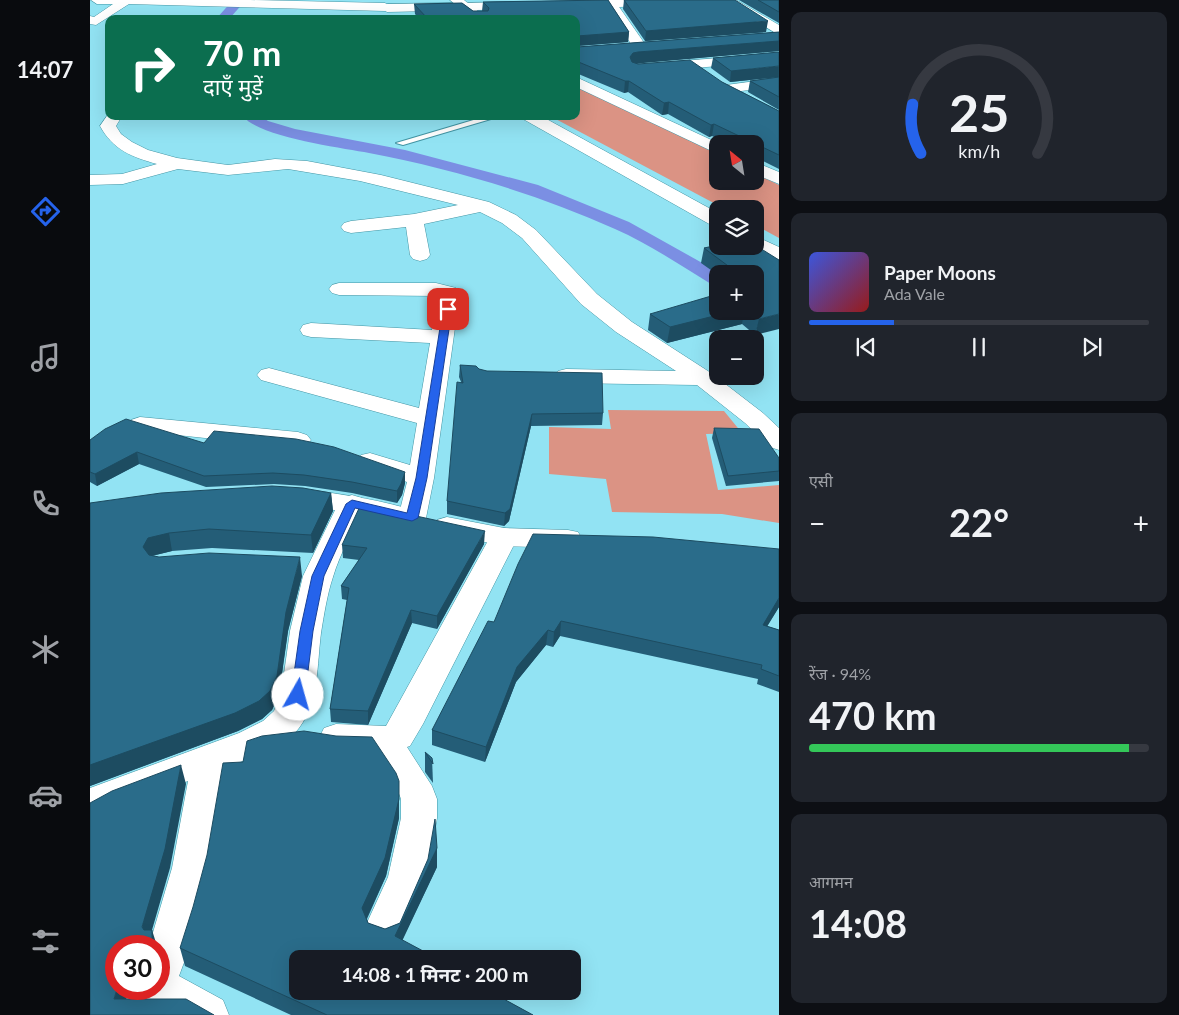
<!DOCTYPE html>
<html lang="hi">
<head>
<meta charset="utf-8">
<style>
	body { margin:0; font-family:Lato,"Noto Sans Devanagari",sans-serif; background:#20242c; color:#f1f3f6; height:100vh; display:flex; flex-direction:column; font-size:19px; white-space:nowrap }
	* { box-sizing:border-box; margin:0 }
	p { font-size:16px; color:#9ea1a6 }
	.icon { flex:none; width:28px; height:28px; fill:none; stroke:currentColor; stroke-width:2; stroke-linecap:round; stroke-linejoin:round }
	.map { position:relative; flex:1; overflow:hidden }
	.side { display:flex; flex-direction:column; gap:12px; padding:12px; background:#0d0f14; width:400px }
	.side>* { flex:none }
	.banner { position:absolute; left:15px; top:15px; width:475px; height:105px; border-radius:10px; box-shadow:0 5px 20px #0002; background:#0b6e4f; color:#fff; overflow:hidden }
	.needle { width:32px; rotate:330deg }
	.fabs { position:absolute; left:619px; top:135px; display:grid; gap:10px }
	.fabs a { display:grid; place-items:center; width:55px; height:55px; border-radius:10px; background:#171b24; box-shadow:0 5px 20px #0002; font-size:25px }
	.speed { position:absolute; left:15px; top:935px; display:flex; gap:10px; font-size:25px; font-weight:700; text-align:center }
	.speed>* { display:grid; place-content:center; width:65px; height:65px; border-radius:50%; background:#171b24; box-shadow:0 5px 20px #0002; line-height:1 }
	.speed .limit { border:8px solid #d22; background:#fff; color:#111 }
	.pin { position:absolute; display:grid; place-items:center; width:42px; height:42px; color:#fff; margin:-21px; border-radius:10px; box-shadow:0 2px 8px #0006 }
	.me { position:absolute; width:55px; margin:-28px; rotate:7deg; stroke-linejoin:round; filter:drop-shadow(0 0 4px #0008) }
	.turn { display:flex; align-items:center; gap:18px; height:105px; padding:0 15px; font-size:22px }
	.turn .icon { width:65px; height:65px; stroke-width:2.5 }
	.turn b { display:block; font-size:35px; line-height:42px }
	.big { font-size:38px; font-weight:700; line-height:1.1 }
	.side .widget { flex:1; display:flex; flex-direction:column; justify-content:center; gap:8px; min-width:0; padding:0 18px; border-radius:10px; background:#20242c }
	.side .dial { align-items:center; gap:0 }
	.dial svg { height:130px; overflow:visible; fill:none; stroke:#363941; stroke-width:7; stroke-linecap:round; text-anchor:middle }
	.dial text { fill:#f1f3f6; stroke:none }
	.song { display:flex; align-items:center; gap:15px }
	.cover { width:60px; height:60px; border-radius:8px; background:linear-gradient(135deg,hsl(230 70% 55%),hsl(0 70% 35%)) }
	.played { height:5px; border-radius:2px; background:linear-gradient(90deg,#2563eb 25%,#363941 25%) }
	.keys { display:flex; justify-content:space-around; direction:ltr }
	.heat { display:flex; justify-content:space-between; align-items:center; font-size:28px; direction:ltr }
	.charge { height:8px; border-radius:4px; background:linear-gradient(90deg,#34c759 94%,#363941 0) }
	.trip { position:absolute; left:199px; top:950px; width:292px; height:50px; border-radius:10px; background:#171b24; box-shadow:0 5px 20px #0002; font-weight:700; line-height:50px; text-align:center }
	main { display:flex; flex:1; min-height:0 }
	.dock { display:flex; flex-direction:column; width:90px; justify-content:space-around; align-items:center; background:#090b0e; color:#9ea1a6 }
	.dock .icon { width:35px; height:35px }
	.dock .current { color:#2563eb }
	.dock b { font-size:22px; color:#f1f3f6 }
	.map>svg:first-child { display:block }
	.green { fill:#db9384 }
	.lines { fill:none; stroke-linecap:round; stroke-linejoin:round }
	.canal { fill:#7b8fe3; fill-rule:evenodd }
	.service-casing { stroke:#4395a4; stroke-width:2 }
	.minor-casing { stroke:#4395a4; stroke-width:1 }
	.tertiary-casing { stroke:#4395a4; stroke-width:1 }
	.service { fill:#fff; fill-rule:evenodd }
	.minor { fill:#fff; fill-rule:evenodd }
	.tertiary { fill:#fff; fill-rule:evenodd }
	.wall { fill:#245d77 }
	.shaded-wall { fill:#1d4c61 }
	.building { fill:#2a6c8a; stroke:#1d4c61 }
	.route { fill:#2563eb; stroke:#184099 }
</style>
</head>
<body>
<main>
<nav class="dock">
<b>14:07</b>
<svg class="icon current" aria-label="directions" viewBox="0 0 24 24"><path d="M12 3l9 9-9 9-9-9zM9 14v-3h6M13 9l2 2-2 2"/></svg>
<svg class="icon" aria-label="music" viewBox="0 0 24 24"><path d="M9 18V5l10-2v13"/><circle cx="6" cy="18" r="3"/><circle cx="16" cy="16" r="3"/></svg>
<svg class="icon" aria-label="phone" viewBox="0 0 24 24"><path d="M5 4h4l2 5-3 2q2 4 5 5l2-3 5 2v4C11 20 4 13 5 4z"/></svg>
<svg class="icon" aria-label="climate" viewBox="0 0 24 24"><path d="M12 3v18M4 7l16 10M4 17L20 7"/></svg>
<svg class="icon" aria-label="car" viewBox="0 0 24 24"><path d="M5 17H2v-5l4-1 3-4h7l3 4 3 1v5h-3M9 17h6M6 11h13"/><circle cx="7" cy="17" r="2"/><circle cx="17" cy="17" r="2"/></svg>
<svg class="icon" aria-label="filters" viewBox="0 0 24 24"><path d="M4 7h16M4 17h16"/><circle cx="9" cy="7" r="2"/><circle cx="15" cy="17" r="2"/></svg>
</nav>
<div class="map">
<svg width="689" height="1015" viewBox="0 0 689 1015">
	<rect width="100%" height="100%" fill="#92e3f3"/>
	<!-- green -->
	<g class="green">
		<path d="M486,84L627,154L628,181H665V173L689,185V238L665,225V209H635L460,116H486Z"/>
		<path d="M518,410L634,411L652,433L616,434L628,490L689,485V523L632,514L522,512L516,479L459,474V427L521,429Z"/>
	</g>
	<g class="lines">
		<!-- canal -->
		<g class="canal">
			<path d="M143,0H156L139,19H126Z"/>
			<path d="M153,116H171L178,121L205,129L315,150L448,185L539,222L632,274H628V286L621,284C590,265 559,244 525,229C447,194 363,169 279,153C252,148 168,137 153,116Z"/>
		</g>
		<defs>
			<path id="service" d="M397,116H411L313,145L306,143Z"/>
			<g id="minor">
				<path d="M1,0H160L295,3L301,7L295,11L39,4L6,25L0,24V16L4,17L23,4H7Z"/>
				<path d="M360,0H374L398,19H383Z"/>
				<path d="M521,0L525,1L557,47L555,50L550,51L543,47L515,4Z"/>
				<path d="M631,0H646L689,25V35Z"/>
				<path d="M689,53V61L568,71L563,70L561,67L563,64L568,63Z"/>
				<path d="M486,77L630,144H628V154L486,87Z"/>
				<path d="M689,78V86L636,93L631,92L629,89L631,86L636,85Z"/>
				<path d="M19,113V116H32L26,126L31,134L42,142L58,150L87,158L138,165L185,159L217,161L291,175L399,202L426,215L446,230L507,294L542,322L621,373L673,413L689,428V450L680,447L655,423L607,385L476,383L468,381L464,376L468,371L476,369L586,371L526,332L491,304L432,238L412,223L390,212L334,224L340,255L337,259L330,261L323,259L320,255L316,227L261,233L254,231L251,227L254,223L261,221L324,214L368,205L270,181L198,169L138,175L88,169L33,184L0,185V175L32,174L67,164C42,157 23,150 10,126Z"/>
				<path d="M665,162L689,172V184L665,174Z"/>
				<path d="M249,283H346L366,288L370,292L344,478L336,518L332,524L322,527L312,524L308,518L317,482L271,467L267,461L271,455L280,453L320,465L327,423L171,380L167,375L171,370L179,368L329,408L340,343L221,337L213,335L210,330L213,325L221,323L342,330L348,296L249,295L242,293L239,289L242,285Z"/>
				<path d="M50,417L208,432L217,435L221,440L217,445L208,448L41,430L37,425L41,420Z"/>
				<path d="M262,495L272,498L276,504C265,527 250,553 243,577C237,595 234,615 231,633C227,664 229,702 209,728C193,750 160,758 136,767C127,838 115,909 89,976L133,1000L139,1015C107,1015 64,1015 49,989H69V946H59L82,868L98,781L0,818V788L149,733L173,721L184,711L191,695L200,631L213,576L248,504L252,498Z"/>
				<path d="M414,528L424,530L428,537L333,724L320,746L317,747L342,786L347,799V818L336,877L309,940L295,945L281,940L275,927L298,877L311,818V799L308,791L284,754L246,752L234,748L229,738L234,728L246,724L296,726L400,537L404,530Z"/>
			</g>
			<g id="tertiary">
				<path d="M513,0H605L599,4L483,9L477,5L483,1Z"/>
				<path d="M430,2L436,6L434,9L297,12L291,8L297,4Z"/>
				<path d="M431,116H451L628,213V227L621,225L433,119Z"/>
				<path d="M665,236L689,247V261L658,246H665Z"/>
				<path d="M206,488C243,493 280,498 316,508L320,514L316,520L306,523L262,513L196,502L192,496L196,490Z"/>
				<path d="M357,517L414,528L478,530L488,532L492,539L488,546L478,548L414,546L347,532L343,526L347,520Z"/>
			</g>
		</defs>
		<!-- service casing -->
		<use href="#service" class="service-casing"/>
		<!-- minor casing -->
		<use href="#minor" class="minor-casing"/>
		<!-- tertiary casing -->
		<use href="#tertiary" class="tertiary-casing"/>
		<!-- service -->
		<use href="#service" class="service"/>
		<!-- minor -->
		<use href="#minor" class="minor"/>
		<!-- tertiary -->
		<use href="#tertiary" class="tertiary"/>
	</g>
	<!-- wall -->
	<g class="wall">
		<path d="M518,0L539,32L538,42L486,46V19H329L325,14L324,4L372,3L383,11H392L393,2Z"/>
		<path d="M534,0H645L676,32L555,41L533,9Z"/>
		<path d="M649,0H689V23Z"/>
		<path d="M689,32V51L546,63L632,82L689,111V169L665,157V144H637L622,136L619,137L578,114L572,115L538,92L534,93L486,73V46L487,47Z"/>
		<path d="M623,58L689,77L640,82L621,68Z"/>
		<path d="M689,77V110L658,92L660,81Z"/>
		<path d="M614,248L689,260L665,335L652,324L577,343L558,330L560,314L628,311H665V274H628V275L611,263Z"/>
		<path d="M370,365L389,369L513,413L512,425L441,426L419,521L414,526L357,514V501L371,382L369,377Z"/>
		<path d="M624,428L689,458V481L636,486L622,438Z"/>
		<path d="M0,440L114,443L315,483L312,495L307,503L262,493L215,486L184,484L116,487L49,464L7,486L0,482Z"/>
		<path d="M241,493L243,511L223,553L122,548L82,551L62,556L69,557L212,576L198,631L189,694L182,710L172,719L148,731L0,786V503Z"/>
		<path d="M394,544L347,629L322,623L278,725L241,722L240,709L257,600L252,599L251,586L269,560L253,558L252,545Z"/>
		<path d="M689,549V607L677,626L689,630V692L667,684L668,679L470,636L463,647L456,645L426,682L395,762L342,745V730L404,622Z"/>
		<path d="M335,752L342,758L343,783L335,772Z"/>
		<path d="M309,799V818L296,876L277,919L278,923L295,929L310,923L347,848V867L312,940L208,959L443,1015H201L95,966L90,948Z"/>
	</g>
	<!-- shaded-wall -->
	<g class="shaded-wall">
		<path d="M678,21L676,32L555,41L556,31Z"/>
		<path d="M539,32L538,42L486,46L487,36Z"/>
		<path d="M689,41V51L542,64L540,57L543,53L548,52Z"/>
		<path d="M689,66V77L640,82L641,71Z"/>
		<path d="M535,81H539L538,92L534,93Z"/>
		<path d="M579,102L578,114L572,115L574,103Z"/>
		<path d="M624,124L622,136L619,137L621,125Z"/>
		<path d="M644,311H654L652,324L577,343L580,327Z"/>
		<path d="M689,314V329L665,335L669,319Z"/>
		<path d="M442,414L441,426L419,521L414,526L415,513Z"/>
		<path d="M47,452L49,464L7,486L5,474Z"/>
		<path d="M315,472V483L312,495L307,503V491Z"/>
		<path d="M241,493L243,511L223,553L221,535Z"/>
		<path d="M395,531L394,544L347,629V616Z"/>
		<path d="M79,533L82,551L61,556L56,565L53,547L58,538Z"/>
		<path d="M210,557L212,576L198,631L189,694L182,710L172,719L148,731L0,786V765L196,612Z"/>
		<path d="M689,598V607L669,640L673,625Z"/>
		<path d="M321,610L322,623L278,725V711Z"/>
		<path d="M471,621L470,636L463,647L464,632Z"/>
		<path d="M458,630L456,645L426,682L395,762L396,747L427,667Z"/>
		<path d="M91,765L96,784L80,868L62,930L67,946L57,945L52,927Z"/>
		<path d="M309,781V818L296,876L273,926L272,908Z"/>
		<path d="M347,848V867L306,954L305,936Z"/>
		<path d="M27,989H40L30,1015L24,999Z"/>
	</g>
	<!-- building -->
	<g class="building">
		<path d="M518,0L539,32L487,36L486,38V19H338L324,4L372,3L383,11H398L399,8L393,2Z"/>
		<path d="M534,0H645L678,21L556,31Z"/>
		<path d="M668,0H689V12Z"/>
		<path d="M689,32V41L548,52L543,53L540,57L542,62L548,64L600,60L632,82L689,111V155L624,124L621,125L579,102L574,103L539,81H535L486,61V46L487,47Z"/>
		<path d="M689,52V66L641,71L623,58Z"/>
		<path d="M689,77V97L660,81Z"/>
		<path d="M628,245V246H665V245L689,260V314L669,319L658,311H665V274H649L614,248Z"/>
		<path d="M628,294V311H644L580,327L560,314Z"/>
		<path d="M370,365L386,366L389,369L397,371L512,373L513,413L442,414L420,509L415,513L357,501L367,382L373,383Z"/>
		<path d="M36,419L114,443L124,431L206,439L244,447L315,472L311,484L307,491L262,482L214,475L183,473L114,476L47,452L5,474L0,472V440L15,429Z"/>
		<path d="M624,428L669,429L689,458V471L638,476Z"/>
		<path d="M182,486L213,488L241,493L221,535L119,529L79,533L58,538L53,547L59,555L69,557L119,553L210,557L196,612L187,676L180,691L169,701L145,713L0,765V503L71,493Z"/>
		<path d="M271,504L395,531L347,616L321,610L278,711L240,709L259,588L251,586L277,548L252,545Z"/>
		<path d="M443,534L563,537L689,549V598L673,625L689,630V676L671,669L672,665L471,621L464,632L458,630L427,667L396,747L342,730L398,621L404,622L428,564Z"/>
		<path d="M214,731L246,736L282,737L306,773L309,781V799L295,858L272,908L278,923L295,929L310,923L338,859L345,819L347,848L305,936L348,959H208V991H399L443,1015H237L90,948L103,907L117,855L133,763L153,762L157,741L172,736Z"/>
		<path d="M335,752L342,758L343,764Z"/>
		<path d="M91,765L75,849L52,927L54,930H62V946H26V989H27L24,999H96L124,1015H0V803L22,791Z"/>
	</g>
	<!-- route -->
	<path class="route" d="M358,306L362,309L337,478L328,518L322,521L265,508L234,576L223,631L215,695L213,698L208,700L203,698L201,695L210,631L222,576L256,504L262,500L317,513L326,478L353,309Z"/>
</svg>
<div class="fabs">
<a><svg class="needle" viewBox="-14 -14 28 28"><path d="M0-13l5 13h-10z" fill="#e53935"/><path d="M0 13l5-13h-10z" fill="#9ea1a6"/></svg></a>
<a><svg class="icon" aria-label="layers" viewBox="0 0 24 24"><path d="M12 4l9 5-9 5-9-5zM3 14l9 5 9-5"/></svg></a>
<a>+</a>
<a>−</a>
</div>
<div class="speed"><div class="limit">30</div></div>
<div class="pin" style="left:358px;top:309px;background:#d93025"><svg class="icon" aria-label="arrive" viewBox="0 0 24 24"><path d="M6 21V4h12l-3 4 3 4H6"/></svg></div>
<svg class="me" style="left:208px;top:695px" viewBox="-20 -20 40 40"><circle r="19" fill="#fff"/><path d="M0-13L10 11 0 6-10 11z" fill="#2563eb"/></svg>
<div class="trip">14:08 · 1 मिनट · 200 m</div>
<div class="banner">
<div class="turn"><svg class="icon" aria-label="right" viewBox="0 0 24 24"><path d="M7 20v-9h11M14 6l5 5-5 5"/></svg><div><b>70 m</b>दाएँ मुड़ें</div></div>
</div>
</div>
<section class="side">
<div class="widget dial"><svg viewBox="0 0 100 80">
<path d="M14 69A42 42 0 1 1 86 69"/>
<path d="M14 69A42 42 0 0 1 9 39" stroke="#2563eb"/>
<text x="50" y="56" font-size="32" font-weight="700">25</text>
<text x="50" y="72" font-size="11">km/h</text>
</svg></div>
<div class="widget">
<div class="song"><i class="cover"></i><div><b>Paper Moons</b><p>Ada Vale</p></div></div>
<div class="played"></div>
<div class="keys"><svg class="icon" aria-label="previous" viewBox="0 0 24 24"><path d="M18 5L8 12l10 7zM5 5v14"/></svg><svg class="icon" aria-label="pause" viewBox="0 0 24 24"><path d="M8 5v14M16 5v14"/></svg><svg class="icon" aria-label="next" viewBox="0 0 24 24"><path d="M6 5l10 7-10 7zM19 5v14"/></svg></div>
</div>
<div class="widget"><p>एसी</p>
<div class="heat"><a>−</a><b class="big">22°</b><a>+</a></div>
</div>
<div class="widget"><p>रेंज · 94%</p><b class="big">470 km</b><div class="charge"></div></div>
<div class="widget"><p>आगमन</p><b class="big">14:08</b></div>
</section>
</main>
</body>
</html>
